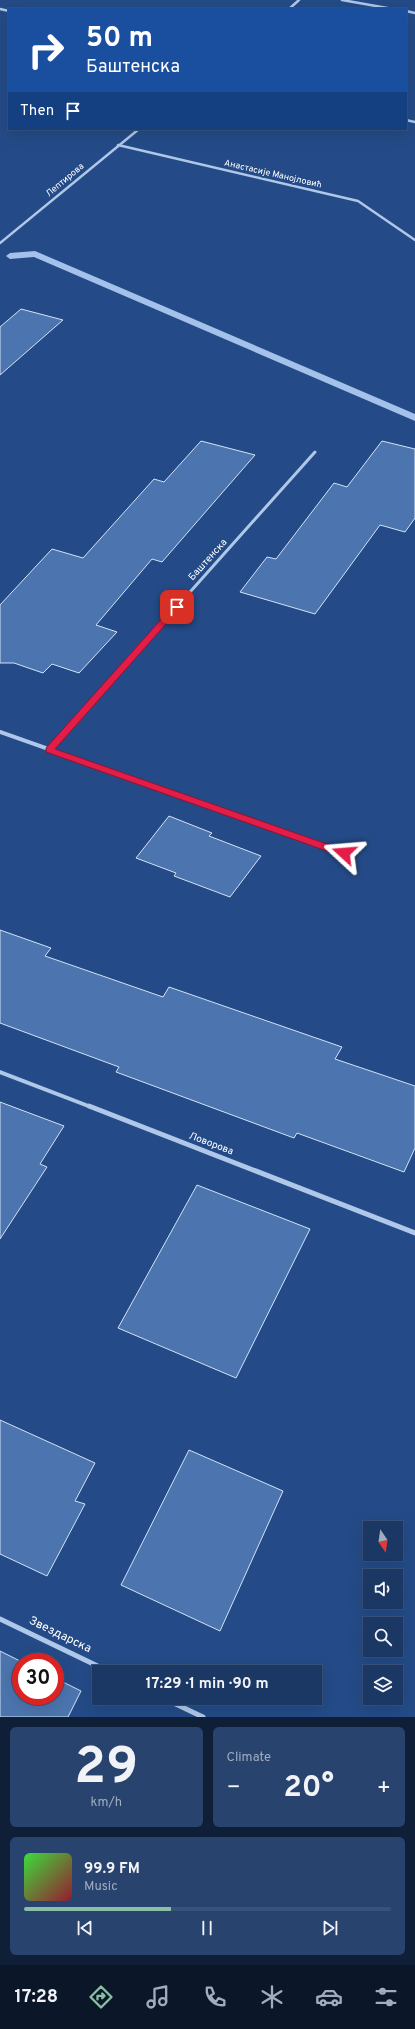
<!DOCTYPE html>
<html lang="en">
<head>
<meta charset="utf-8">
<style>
	body { margin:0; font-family:Overpass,sans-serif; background:#28436e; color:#f1f3f6; height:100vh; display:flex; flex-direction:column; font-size:15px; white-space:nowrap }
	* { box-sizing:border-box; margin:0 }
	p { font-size:13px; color:#a0acbf }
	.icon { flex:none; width:22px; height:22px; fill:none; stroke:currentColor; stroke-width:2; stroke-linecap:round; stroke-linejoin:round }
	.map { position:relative; height:1717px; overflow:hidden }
	.drawer { display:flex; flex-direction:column; gap:10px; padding:10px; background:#0f1f38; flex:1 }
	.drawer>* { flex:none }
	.hud { position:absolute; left:8px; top:8px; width:399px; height:122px; border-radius:0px; box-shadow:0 4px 16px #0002,0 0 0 1px #395279; background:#1a4fa0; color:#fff; overflow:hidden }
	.needle { width:26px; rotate:167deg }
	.fabs { position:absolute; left:363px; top:1521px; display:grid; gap:8px }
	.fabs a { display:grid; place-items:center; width:40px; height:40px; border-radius:0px; background:#1b3865; box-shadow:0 4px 16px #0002,0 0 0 1px #395279; font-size:20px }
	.speed { position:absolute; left:12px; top:1653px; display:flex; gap:8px; font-size:20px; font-weight:700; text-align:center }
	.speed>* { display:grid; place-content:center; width:52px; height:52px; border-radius:50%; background:#1b3865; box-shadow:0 4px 16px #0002,0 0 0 1px #395279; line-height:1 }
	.speed .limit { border:6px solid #d22; background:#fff; color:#111 }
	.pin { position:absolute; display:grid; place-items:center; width:34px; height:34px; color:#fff; margin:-17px; border-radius:8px; box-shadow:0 2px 6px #0006 }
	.me { position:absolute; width:44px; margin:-22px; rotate:289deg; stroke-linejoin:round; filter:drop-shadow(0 0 3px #0008) }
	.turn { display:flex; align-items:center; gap:14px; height:84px; padding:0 12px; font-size:18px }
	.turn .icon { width:52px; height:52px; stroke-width:2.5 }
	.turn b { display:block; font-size:28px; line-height:34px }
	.then { display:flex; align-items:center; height:38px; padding:0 12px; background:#0003; gap:8px; font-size:15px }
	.big { font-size:30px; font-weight:700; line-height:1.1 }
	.drawer .widget { flex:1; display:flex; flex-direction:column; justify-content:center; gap:6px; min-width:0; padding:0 14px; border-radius:6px; background:#28436e }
	.drawer .dial { align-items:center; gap:0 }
	.dial b { font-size:52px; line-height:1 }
	.song { display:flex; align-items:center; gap:12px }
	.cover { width:48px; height:48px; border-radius:6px; background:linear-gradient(135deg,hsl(120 70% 55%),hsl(350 70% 35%)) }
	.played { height:4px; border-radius:2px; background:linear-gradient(90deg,#8abfa5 40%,#395279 40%) }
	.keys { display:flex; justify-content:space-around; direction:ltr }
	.heat { display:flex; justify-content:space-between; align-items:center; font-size:22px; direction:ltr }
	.drawer .tiles { flex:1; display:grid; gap:10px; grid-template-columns:1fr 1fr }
	.widget:last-child { grid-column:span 2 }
	.trip { position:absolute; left:92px; top:1665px; width:230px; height:40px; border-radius:0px; background:#1b3865; box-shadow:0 4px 16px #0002,0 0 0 1px #395279; font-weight:700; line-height:40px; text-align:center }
	.dock { display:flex; height:64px; justify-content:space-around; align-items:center; background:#0b1628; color:#a0acbf }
	.dock .icon { width:28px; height:28px }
	.dock .on { color:#8abfa5 }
	.dock b { font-size:18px; color:#f1f3f6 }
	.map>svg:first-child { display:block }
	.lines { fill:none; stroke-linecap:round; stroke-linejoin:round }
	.stream { fill:#a3c1ea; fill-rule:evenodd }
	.building { fill:#4c75af; stroke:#d3e2f7 }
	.street-far3 { stroke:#afc7e9; stroke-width:2.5 }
	.street-far2 { stroke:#afc7e9; stroke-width:3 }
	.street-far1 { stroke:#afc7e9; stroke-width:4 }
	.street { stroke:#afc7e9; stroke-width:5 }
	.route { fill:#e11d48; stroke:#92132f }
	.labels { text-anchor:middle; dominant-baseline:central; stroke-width:3; stroke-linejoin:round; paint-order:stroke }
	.far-street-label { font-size:9px; fill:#fff; stroke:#244b87 }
	.street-label { font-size:10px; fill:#fff; stroke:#244b87 }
	.near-street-label { font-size:12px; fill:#fff; stroke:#244b87 }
</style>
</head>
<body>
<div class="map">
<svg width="415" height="1717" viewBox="0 0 415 1717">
	<rect width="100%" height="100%" fill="#244b87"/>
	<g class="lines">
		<!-- stream -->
		<path class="stream" d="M35,251L415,414V421L34,257L10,259L6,256L10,253Z"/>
	</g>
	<!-- building -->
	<g class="building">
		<path d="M21,309L63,320L0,375V327Z"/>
		<path d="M201,441L255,455L162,562L152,559L96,625L117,632L79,673L52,664L43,673L14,663H0V605L52,549L83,558L154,479L164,482Z"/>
		<path d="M382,441L415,449V518L405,532L380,525L315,614L240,592L267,557L276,559L334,483L347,487Z"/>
		<path d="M169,816L212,833L209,836L261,856L230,897L174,876L176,873L136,858Z"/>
		<path d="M0,930L51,948L45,956L163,997L169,987L342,1047L335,1059L415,1086V1148L404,1172L297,1133L294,1138L116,1072L119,1067L0,1023Z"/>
		<path d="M0,1102L64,1126L40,1164L47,1167L0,1239Z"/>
		<path d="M197,1185L310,1229L236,1378L118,1328Z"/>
		<path d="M0,1420L95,1463L75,1501L85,1504L47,1576L0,1554Z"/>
		<path d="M189,1450L283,1491L220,1631L121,1585Z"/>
		<path d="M0,1651L22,1662L21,1696H55V1678L81,1691L68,1717H0Z"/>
	</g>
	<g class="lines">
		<!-- street-far3 -->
		<g class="street-far3">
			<path d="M342,0L393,9"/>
			<path d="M0,9L9,11"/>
			<path d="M289,9L299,0"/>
			<path d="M406,11L415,13"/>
			<path d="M406,120L415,122"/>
			<path d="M118,145L358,201L415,240"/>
			<path d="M0,243L139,129"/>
		</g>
		<!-- street-far2 -->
		<path class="street-far2" d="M149,638L315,452"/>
		<!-- street-far1 -->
		<g class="street-far1">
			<path d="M0,732L344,853"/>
			<path d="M49,750L150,637"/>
			<path d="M0,1072L91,1107"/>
		</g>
		<!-- street -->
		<g class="street">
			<path d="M89,1106L415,1233"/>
			<path d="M0,1619L110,1672"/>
			<path d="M163,1698L203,1717"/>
		</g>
	</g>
	<!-- route -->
	<path class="route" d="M174,605L181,607L55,749L347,851V856H341L46,752V748Z"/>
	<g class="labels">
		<!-- far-street labels -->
		<g class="far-street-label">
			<text transform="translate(273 174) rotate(13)">Анастасије Манојловић</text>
			<text transform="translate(65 180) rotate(-40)">Лептирова</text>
		</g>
		<!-- street labels -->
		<g class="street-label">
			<text transform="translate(208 560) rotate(-48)">Баштенска</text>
			<text transform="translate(211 1144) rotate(21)">Ловорова</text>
		</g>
		<!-- near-street labels -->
		<g class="near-street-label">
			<text transform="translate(60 1635) rotate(26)">Звездарска</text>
		</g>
	</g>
</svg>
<div class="fabs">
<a><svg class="needle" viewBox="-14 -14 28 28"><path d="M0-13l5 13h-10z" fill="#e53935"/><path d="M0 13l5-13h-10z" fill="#a0acbf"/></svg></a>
<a><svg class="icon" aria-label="sound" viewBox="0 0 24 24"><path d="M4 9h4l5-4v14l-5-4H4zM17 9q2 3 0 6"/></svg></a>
<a><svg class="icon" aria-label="search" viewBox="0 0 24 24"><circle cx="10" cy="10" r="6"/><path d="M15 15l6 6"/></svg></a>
<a><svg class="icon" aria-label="layers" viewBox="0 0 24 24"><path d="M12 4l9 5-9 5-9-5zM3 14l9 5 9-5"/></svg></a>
</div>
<div class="speed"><div class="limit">30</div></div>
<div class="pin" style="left:177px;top:607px;background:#d93025"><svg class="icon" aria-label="arrive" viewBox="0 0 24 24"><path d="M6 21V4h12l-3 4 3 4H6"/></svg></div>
<svg class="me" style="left:344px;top:853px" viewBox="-20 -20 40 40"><path d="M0-17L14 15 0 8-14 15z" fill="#e11d48" stroke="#fff" stroke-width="4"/></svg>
<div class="trip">17:29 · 1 min · 90 m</div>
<div class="hud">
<div class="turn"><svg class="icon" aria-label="right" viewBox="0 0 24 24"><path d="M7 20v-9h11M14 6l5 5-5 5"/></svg><div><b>50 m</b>Баштенска</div></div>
<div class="then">Then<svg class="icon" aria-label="arrive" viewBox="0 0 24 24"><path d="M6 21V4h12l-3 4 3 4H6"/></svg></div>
</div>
</div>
<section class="drawer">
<div class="tiles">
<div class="widget dial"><b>29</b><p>km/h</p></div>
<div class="widget"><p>Climate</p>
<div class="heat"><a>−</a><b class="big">20°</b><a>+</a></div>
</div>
<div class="widget">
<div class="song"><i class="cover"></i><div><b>99.9 FM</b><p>Music</p></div></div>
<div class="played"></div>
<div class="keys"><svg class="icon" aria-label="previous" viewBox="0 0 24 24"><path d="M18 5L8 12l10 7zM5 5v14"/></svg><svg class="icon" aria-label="pause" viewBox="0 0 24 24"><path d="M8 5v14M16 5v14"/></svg><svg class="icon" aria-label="next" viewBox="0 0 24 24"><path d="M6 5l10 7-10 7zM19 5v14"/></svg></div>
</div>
</div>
</section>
<nav class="dock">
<b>17:28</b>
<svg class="icon on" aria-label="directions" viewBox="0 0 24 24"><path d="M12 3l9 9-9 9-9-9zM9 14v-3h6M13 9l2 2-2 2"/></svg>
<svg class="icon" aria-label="music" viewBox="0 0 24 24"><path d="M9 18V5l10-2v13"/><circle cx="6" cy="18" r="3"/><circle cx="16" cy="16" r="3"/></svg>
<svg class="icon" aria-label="phone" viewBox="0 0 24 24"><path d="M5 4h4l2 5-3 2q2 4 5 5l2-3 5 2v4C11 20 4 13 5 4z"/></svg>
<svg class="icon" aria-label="climate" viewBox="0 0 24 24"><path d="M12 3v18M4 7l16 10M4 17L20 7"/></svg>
<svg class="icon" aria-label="car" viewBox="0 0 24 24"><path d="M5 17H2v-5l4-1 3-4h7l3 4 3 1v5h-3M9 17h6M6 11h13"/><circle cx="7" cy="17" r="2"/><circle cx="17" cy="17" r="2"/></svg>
<svg class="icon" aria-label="filters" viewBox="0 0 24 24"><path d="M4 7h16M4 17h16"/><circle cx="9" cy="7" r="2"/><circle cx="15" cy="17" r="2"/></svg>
</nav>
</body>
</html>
